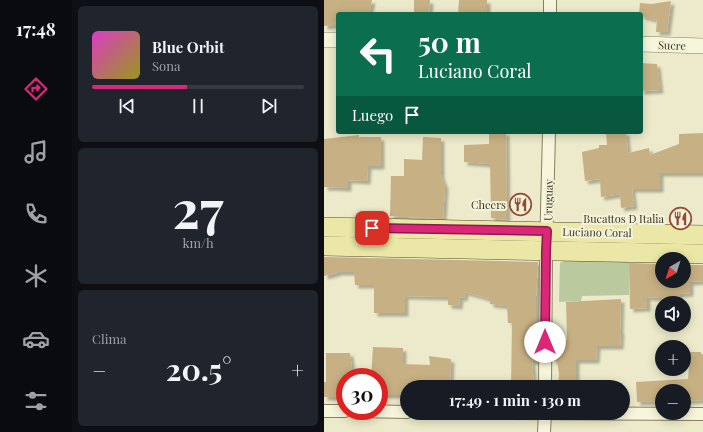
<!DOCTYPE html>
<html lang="es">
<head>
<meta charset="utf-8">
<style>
	body { margin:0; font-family:"Playfair Display",serif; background:#20242c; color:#f1f3f6; height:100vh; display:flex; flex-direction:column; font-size:15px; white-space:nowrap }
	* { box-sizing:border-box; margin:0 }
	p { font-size:13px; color:#9ea1a6 }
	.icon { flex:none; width:22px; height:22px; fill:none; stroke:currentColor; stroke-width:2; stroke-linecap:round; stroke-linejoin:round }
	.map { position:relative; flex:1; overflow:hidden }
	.panel { display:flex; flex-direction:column; gap:6px; padding:6px; background:#0d0f14; width:252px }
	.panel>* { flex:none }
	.guide { position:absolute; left:12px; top:12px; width:307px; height:122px; border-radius:4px; box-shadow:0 2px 10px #0003; background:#0b6e4f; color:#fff; overflow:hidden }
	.needle { width:26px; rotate:219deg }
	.controls { position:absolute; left:331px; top:252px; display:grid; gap:8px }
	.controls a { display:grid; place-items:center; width:36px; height:36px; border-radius:50%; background:#171b24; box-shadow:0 2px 10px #0003; font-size:20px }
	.speed { position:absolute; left:12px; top:368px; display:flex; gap:8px; font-size:20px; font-weight:700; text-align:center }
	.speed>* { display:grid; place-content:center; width:52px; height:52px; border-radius:50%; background:#171b24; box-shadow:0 2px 10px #0003; line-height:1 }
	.speed .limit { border:6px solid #d22; background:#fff; color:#111 }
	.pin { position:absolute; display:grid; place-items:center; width:34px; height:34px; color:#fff; margin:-17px; border-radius:8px; box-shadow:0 2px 6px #0006 }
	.me { position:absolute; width:44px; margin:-22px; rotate:0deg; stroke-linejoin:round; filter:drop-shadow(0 0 3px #0008) }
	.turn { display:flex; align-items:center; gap:14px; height:84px; padding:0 16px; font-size:18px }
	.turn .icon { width:52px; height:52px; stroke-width:2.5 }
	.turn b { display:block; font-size:28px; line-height:34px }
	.then { display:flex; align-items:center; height:38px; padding:0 16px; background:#0003; gap:8px; font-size:15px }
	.big { font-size:30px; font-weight:700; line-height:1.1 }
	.panel .widget { flex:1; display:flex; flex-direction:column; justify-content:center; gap:6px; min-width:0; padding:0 14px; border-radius:6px; background:#20242c }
	.panel .dial { align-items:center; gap:0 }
	.dial b { font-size:52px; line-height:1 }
	.song { display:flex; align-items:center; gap:12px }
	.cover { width:48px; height:48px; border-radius:6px; background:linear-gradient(135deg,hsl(310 70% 55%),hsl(60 70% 35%)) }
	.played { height:4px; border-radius:2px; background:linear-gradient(90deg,#db2777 45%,#363941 45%) }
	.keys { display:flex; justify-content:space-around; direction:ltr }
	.heat { display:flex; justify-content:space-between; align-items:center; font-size:22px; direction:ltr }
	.trip { position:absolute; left:76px; top:380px; width:230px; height:40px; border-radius:20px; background:#171b24; box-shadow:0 2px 10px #0003; font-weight:700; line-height:40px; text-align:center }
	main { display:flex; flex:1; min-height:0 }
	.tabs { display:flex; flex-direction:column; width:72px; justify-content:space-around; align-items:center; background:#090b0e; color:#9ea1a6 }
	.tabs .icon { width:28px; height:28px }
	.tabs .on { color:#db2777 }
	.tabs b { font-size:18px; color:#f1f3f6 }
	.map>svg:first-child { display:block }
	.green { fill:#bac99e }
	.building { fill:#c7b083; filter:url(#shadow) }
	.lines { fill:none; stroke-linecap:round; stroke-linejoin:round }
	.minor-casing { stroke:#877f60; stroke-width:14 }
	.tertiary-casing { stroke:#877f60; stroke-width:16 }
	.primary-casing { stroke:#564c33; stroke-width:20 }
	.minor { stroke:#f7f6dd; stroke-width:12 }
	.tertiary { stroke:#f7f6dd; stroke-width:15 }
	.primary { stroke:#ebe7a6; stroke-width:19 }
	.route-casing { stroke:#8e194d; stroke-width:10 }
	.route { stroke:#db2777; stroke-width:7 }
	.labels { text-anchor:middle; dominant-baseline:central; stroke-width:4; stroke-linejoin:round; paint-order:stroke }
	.street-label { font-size:11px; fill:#393322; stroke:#f4f3d9 }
	.poi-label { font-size:11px; fill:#393322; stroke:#f4f3d9; text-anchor:end }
</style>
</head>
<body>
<main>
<nav class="tabs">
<b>17:48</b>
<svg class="icon on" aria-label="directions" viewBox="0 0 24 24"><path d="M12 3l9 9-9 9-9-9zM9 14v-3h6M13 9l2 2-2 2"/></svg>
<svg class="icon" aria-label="music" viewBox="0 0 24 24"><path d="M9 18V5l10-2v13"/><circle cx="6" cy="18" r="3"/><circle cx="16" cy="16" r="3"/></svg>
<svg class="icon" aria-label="phone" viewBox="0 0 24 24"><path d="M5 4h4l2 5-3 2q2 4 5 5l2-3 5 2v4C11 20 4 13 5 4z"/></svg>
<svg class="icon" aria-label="climate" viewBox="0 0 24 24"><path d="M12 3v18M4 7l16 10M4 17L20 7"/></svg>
<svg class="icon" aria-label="car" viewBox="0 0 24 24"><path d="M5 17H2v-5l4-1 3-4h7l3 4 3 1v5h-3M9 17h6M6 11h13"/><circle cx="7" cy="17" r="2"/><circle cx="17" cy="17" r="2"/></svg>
<svg class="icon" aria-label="filters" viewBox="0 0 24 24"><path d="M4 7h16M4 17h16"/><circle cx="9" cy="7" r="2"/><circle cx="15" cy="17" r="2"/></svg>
</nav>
<section class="panel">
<div class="widget">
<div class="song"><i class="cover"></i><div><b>Blue Orbit</b><p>Sona</p></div></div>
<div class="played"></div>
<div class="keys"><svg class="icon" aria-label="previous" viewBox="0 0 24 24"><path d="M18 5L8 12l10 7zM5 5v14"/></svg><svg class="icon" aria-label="pause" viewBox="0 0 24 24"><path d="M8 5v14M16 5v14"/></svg><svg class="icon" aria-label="next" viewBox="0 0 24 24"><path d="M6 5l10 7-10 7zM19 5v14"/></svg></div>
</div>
<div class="widget dial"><b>27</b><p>km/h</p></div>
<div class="widget"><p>Clima</p>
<div class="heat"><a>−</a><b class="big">20.5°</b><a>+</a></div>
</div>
</section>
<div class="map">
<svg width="379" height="432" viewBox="0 0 379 432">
	<defs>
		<filter id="shadow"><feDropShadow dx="3.5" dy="3.5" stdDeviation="1" flood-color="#0004"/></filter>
	</defs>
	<rect width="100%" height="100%" fill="#eceaca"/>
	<!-- green -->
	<g class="green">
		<path d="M239,261H305V295L258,296L257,301L235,302L236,263Z"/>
		<path d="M28,371H30L48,372L47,377H28Z"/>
	</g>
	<!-- building -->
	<g class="building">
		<path d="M0,0H48L45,14H14L11,25L0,26Z"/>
		<path d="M90,0H106L105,14H90Z"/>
		<path d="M135,0H163V14H134Z"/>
		<path d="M347,1L343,32H332L333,20L317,16V14H315L316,3L328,4Z"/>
		<path d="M317,63L333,64L336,90L317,91Z"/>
		<path d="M165,132H182L183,220L167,218L166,164L140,162V145L165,144Z"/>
		<path d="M282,132H302L304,153L325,148L326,155L355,144V134L379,133V173H336V189H308L310,206L297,208L296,194L277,197L276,179L261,181L258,152L275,148V145H283Z"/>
		<path d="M35,135V137H57V166H44L43,181L24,180V188L0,187V139Z"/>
		<path d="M99,137L117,138V175L121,186L119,219L66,216L67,176H80V159L98,160Z"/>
		<path d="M0,257L214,262L212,296V340H214V361H208L210,387H187L188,323H184L183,306L166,304V299L141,292L140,298L136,297L135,306L124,305V297L81,296V313H50V285H31L30,272H14L12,273L0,276Z"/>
		<path d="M305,263L338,264V281H360V265H379V281L366,282V293L355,294L353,299L323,297V308L306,309Z"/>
		<path d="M297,299L296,331H297L296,346H273L272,360H252V387H234L235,374L233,361H229V340H243L242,302Z"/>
		<path d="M49,347L79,348V364L106,365L105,356L127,359L126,387H83V393L79,394V395H55V377H47Z"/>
		<path d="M366,352H377V354H379V400L360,401V391H338V401L313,402L312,382L364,379Z"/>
		<path d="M2,353H26L29,377H21V397H0V382H2Z"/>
	</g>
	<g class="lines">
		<defs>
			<g id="minor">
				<path d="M226,14V0"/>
				<path d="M221,387L222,251L225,132"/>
				<path d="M0,411H21"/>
				<path d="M35,411L83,412"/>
				<path d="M182,413L379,414"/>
				<path d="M220,432L221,413"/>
			</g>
			<g id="tertiary">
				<path d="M0,40H14"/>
				<path d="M317,44L379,46"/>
			</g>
			<g id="primary">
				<path d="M0,227L379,235"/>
				<path d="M0,246L379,254"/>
			</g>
		</defs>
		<!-- minor casing -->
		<use href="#minor" class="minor-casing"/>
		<!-- tertiary casing -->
		<use href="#tertiary" class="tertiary-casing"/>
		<!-- primary casing -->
		<use href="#primary" class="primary-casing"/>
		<!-- minor -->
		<use href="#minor" class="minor"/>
		<!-- tertiary -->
		<use href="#tertiary" class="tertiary"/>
		<!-- primary -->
		<use href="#primary" class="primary"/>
	</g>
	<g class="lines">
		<defs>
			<path id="route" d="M48,228L223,231L222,251L221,342"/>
		</defs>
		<!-- route casing -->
		<use href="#route" class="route-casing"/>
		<!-- route -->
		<use href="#route" class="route"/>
	</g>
	<!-- icons -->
	<defs>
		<symbol id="restaurant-ring" viewBox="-11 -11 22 22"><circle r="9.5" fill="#f4f3d9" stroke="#924b34" stroke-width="1.5"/><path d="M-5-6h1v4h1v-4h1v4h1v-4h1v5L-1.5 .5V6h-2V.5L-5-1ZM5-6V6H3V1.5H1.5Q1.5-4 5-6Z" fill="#924b34"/></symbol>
	</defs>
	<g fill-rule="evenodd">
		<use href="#restaurant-ring" x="184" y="192" width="25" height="25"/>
		<use href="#restaurant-ring" x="344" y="206" width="25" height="25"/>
	</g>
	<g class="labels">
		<!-- street labels -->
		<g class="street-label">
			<text transform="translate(348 45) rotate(2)">Sucre</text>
			<text transform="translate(224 200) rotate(-89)">Uruguay</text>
			<text transform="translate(273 232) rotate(1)">Luciano Coral</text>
		</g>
		<!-- poi labels -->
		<g class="poi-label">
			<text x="182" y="204">Cheers</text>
			<text x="340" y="218">Bucattos D Italia</text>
		</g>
	</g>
</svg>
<div class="controls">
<a><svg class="needle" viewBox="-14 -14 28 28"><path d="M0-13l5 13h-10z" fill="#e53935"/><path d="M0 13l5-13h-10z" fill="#9ea1a6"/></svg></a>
<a><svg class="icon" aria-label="sound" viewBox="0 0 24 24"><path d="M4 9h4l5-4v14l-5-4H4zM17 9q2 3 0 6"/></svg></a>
<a>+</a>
<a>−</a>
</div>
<div class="speed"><div class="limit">30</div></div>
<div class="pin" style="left:48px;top:228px;background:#d93025"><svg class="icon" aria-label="arrive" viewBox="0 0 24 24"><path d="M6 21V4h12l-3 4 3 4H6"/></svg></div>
<svg class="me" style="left:221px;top:342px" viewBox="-20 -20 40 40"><circle r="19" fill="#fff"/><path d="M0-13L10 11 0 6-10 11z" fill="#db2777"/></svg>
<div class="trip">17:49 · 1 min · 130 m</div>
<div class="guide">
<div class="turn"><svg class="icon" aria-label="left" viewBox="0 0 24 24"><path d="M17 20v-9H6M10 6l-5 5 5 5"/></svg><div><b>50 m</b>Luciano Coral</div></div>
<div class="then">Luego<svg class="icon" aria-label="arrive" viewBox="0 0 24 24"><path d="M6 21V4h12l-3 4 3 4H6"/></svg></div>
</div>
</div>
</main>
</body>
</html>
